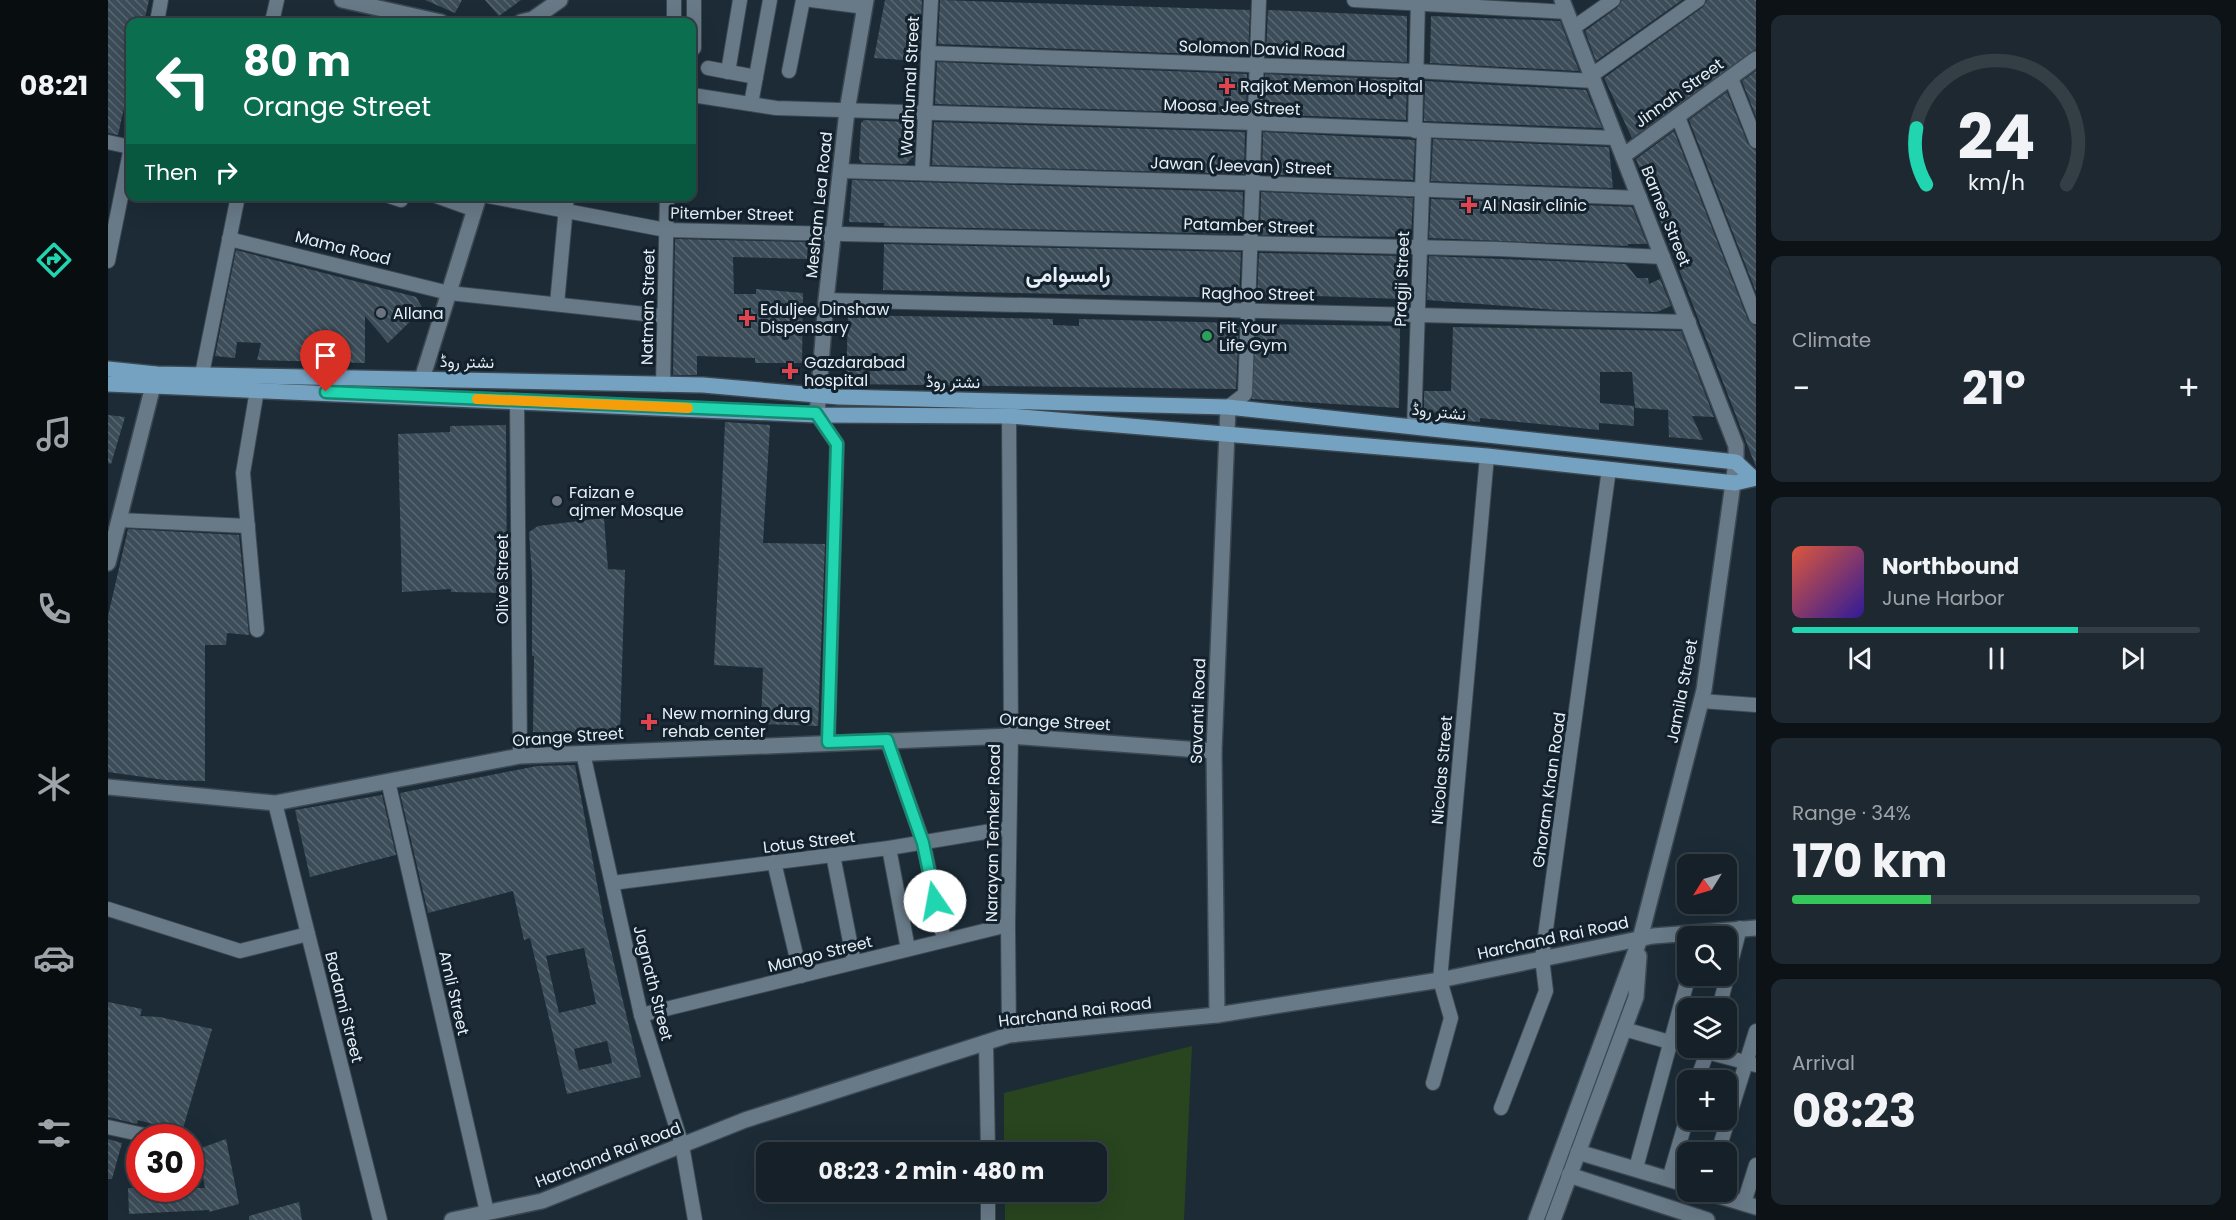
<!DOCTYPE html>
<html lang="en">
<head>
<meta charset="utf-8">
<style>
	body { margin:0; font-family:Poppins,Vazirmatn,sans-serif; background:#1e2830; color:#f1f3f6; height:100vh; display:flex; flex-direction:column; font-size:22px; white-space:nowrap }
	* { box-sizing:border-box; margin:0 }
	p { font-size:20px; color:#9da3a8 }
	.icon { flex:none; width:33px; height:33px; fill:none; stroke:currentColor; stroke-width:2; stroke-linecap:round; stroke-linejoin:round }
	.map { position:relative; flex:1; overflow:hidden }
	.side { display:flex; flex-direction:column; gap:15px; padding:15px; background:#0c1216; width:480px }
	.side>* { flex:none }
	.top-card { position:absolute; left:18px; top:18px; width:570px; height:183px; border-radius:12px; box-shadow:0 6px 24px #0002,0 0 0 2px #343e45; background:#0b6e4f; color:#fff; overflow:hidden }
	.needle { width:39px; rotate:233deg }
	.controls { position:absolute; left:1569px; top:854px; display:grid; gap:12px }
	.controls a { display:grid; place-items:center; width:60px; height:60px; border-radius:12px; background:#152028; box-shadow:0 6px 24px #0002,0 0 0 2px #343e45; font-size:30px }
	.speed { position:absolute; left:18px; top:1124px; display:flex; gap:12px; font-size:30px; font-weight:700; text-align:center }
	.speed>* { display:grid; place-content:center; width:78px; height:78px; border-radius:50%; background:#152028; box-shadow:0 6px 24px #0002,0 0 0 2px #343e45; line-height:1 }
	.speed .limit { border:9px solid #d22; background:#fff; color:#111 }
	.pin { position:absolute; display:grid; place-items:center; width:51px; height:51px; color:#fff; margin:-62px -26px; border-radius:50% 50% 50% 0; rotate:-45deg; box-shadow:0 0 6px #0007 }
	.pin .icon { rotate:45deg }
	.me { position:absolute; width:66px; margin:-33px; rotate:348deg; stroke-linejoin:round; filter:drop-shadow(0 0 4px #0008) }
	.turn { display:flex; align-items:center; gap:21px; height:126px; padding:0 18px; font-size:27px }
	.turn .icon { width:78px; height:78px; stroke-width:2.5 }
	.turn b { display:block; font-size:42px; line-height:51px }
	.then { display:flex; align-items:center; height:57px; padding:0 18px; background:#0003; gap:12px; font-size:22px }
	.big { font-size:45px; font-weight:700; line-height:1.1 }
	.side .tile { flex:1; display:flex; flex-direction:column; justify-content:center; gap:9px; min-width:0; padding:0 21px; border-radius:12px; background:#1e2830 }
	.side .dial { align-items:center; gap:0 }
	.dial svg { height:156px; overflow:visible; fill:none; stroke:#343e45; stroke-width:7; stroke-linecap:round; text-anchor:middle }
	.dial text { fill:#f1f3f6; stroke:none }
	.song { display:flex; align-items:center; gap:18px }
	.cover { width:72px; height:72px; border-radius:9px; background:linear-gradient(135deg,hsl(10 70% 55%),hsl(250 70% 35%)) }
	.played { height:6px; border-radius:3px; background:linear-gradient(90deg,#20d5b0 70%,#343e45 70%) }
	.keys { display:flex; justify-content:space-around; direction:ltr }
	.heat { display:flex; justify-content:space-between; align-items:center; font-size:33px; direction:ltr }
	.charge { height:9px; border-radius:4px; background:linear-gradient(90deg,#34c759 34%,#343e45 0) }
	.trip { position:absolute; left:648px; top:1142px; width:351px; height:60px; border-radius:12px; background:#152028; box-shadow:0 6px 24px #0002,0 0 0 2px #343e45; font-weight:700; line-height:60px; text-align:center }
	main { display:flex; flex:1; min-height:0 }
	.tab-bar { display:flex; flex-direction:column; width:108px; justify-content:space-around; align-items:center; background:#080d10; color:#9da3a8 }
	.tab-bar .icon { width:42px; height:42px }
	.tab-bar .selected { color:#20d5b0 }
	.tab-bar b { font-size:27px; color:#f1f3f6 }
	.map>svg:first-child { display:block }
	.pitch { fill:#28451f }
	.building { fill:url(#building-back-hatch); fill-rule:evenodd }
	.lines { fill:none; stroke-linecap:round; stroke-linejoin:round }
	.minor-casing { stroke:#3b4851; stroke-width:16 }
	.tertiary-casing { stroke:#3b4851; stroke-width:18 }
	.secondary-casing { stroke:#3b4851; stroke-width:18 }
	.primary-casing { stroke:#3b4851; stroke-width:18 }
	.minor { stroke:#687987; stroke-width:14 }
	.tertiary { stroke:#687987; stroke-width:15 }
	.secondary { stroke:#687987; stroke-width:15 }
	.primary { stroke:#76a2c2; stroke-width:15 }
	.route-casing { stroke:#158a72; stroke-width:15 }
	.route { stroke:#20d5b0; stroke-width:10 }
	.slow { stroke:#f59e0b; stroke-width:10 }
	.health-dot { fill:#e0444e; stroke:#12212c; stroke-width:2 }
	.worship-dot { fill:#6b7280; stroke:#12212c; stroke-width:2 }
	.leisure-dot { fill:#2e9e5b; stroke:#12212c; stroke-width:2 }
	.labels { text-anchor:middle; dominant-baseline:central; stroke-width:6; stroke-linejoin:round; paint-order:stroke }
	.street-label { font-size:16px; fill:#e6eff7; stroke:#12212c }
	.poi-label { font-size:16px; fill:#e6eff7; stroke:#12212c; text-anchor:start }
	.district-label { font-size:22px; font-weight:bold; fill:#e6eff7; stroke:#12212c }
</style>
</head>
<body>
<main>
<nav class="tab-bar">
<b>08:21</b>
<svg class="icon selected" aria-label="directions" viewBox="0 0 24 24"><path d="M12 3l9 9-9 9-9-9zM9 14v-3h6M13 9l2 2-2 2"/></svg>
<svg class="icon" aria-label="music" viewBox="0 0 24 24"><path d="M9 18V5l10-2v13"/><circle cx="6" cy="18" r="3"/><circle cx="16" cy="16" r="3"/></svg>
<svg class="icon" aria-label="phone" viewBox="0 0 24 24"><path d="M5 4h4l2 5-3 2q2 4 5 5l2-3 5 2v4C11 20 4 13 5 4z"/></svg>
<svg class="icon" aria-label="climate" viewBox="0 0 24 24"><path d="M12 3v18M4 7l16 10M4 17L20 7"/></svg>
<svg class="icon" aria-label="car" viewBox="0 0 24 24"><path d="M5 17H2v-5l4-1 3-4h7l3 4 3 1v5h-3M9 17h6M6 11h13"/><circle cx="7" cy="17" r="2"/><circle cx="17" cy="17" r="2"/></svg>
<svg class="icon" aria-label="filters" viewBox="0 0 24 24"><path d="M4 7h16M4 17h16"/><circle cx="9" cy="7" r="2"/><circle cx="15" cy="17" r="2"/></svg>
</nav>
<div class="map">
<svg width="1648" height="1220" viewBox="0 0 1648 1220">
	<defs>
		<pattern id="building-back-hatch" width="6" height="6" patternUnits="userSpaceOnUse" patternTransform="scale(1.5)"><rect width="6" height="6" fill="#3c4d59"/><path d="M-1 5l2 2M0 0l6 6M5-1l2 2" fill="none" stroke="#586772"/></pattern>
	</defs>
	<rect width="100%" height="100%" fill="#1c2b36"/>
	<!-- pitch -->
	<path class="pitch" d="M1084,1046L1076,1220H897V1191H988V1152H896V1093Z"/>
	<!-- building -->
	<g class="building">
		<path d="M0,0H41L36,22H22V81L10,135L0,133Z"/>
		<path d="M317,0H354L347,13Z"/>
		<path d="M377,0H413L391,16Z"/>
		<path d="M777,0H814L811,61L766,58Z"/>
		<path d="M832,0L1142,10L1140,56L830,44Z"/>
		<path d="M1514,0H1574L1488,61L1477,31L1510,7Z"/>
		<path d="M1599,0H1648V49L1524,138L1496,78L1595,7Z"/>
		<path d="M1160,10L1299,16V62L1158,56Z"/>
		<path d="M1323,16L1452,21L1471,71L1322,63Z"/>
		<path d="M829,62L1139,74L1138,114L827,104Z"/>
		<path d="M1648,71V117L1634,81Z"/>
		<path d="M1157,74L1299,80L1298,120L1156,114Z"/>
		<path d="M1317,81L1478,90L1494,128L1316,121Z"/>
		<path d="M1619,92L1640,144L1648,150V292L1581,120Z"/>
		<path d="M756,120L799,122L807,131L806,156L798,164L754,163L751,159L753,123Z"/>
		<path d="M826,122L1137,132L1136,174L824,165Z"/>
		<path d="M1566,131L1640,320L1648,326V467L1528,159Z"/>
		<path d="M1155,132L1307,140L1305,180L1154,174Z"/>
		<path d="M1325,139L1501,147L1505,188L1323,181Z"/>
		<path d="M744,180L1135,192L1134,234L776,226V223L741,222Z"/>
		<path d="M1153,192L1305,198L1303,237L1152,235Z"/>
		<path d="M1323,199L1524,207L1539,244H1520V246L1321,238Z"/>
		<path d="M567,239L700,242L699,259L625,257L626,294H648V289L695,293L694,363H647V358L589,356V375H565Z"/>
		<path d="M776,244L1133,252L1131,298L775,290Z"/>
		<path d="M128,250L308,297L315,309L280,343L257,316V363L149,360L153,343L129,342L127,358L107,356Z"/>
		<path d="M1151,253L1295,256L1294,299L1179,295V301L1149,299Z"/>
		<path d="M1321,256L1518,264L1529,278H1540L1541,284L1552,279L1563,306L1549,312L1449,310L1319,300Z"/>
		<path d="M740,315L945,319V325L971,326V319L1131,323L1128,389L738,384Z"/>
		<path d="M1148,324L1292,326L1291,408L1144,399Z"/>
		<path d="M1345,327L1573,331L1606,417L1584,416L1595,440L1561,437L1560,410L1527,408L1524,372H1492V403L1526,406V426L1491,423V430L1372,418V422L1344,420L1343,414L1316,412V391H1343Z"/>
		<path d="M0,415L17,417L3,464L0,463Z"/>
		<path d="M617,422L662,425L655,543L717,544L710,726L653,724L655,668L606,665Z"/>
		<path d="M398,425L399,593L343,592V589L294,592L290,434L342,432V426Z"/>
		<path d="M496,518L500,569L517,570L512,733L425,732L426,656H424V576L421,532L430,526Z"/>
		<path d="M20,529L131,535L141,635L119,633L118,645H97V781L57,780L0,772V616Z"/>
		<path d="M467,765L496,921L533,1077L459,1094L422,938L416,940L405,891L320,913L292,793L429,766ZM476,948L488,1004L451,1013L438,956ZM499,1041L504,1063L471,1070L466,1049Z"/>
		<path d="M274,795L288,855L202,877L187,810Z"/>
		<path d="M0,1002L34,1009L32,1016L52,1017L104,1029L74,1132L30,1120L29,1124L0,1117Z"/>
		<path d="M0,1139L14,1143L4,1179H0Z"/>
		<path d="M118,1139L131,1204L101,1212V1210L21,1214L20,1188H97L90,1152L93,1148Z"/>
		<path d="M191,1202L194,1220H141V1216Z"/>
	</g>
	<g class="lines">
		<defs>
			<g id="minor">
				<path d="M703,0L757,7"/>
				<path d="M1246,0L1459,12"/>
				<path d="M49,22L53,0"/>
				<path d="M164,22L169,0"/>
				<path d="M566,22V0"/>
				<path d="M1465,28L1505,0"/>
				<path d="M586,48V0"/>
				<path d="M820,53L1308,71L1486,81"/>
				<path d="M600,68L648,77"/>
				<path d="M681,71L695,0"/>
				<path d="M620,72L632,0"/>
				<path d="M1484,75L1590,0"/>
				<path d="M1623,78L1648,141"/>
				<path d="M584,95L668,108L1147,123L1508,138"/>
				<path d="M643,104L662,0"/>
				<path d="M1570,117L1648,317"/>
				<path d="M1307,131L1310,0"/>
				<path d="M0,142L22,147"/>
				<path d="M733,171L1145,183L1532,198"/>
				<path d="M814,173L823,0"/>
				<path d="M281,196L293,200L294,196"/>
				<path d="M328,196L367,210"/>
				<path d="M380,196L558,230L1390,249L1555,257"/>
				<path d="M121,239L341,293L556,316"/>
				<path d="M0,261L22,152"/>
				<path d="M718,300L1581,322"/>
				<path d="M449,304L459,196"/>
				<path d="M94,374L130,196"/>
				<path d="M555,385L559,196"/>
				<path d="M409,401L412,756"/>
				<path d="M1120,407L1137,394L1151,0"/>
				<path d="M709,415L729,444L720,742"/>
				<path d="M901,416L903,736L900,925L901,1035"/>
				<path d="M1306,427L1316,132"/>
				<path d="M11,520L140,526"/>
				<path d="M149,630L135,473L149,390"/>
				<path d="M1593,701L1648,705"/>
				<path d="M779,740L815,842L836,940"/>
				<path d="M475,753L533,1015L574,1145L587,1220"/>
				<path d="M280,781L379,1212"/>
				<path d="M167,803L272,1220"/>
				<path d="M781,848L800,949"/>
				<path d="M725,855L746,962"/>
				<path d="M666,862L693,976"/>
				<path d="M504,883L781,848L901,828"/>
				<path d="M0,909L132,951L200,934"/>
				<path d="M1611,1008L1632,928"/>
				<path d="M533,1015L900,925"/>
				<path d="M1516,1029L1572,1045"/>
				<path d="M878,1042L880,1152"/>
				<path d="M1580,1047L1648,1065"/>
				<path d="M1589,1080L1601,1047"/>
				<path d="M1325,1083L1343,1018L1332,980L1379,456"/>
				<path d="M1393,1108L1438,991L1434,958L1501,469"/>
				<path d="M0,1127L45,1137"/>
				<path d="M82,1146H84"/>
				<path d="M1610,1152L1648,1031"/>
				<path d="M1528,1168L1581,975"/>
				<path d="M1561,1179L1580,1114"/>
				<path d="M880,1191V1220"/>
				<path d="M1636,1203L1648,1165"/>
			</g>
			<g id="tertiary">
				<path d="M234,0L333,22"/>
				<path d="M413,22L425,19L452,0"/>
				<path d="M1515,156L1648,59"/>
				<path d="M314,379L371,196"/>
				<path d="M709,415L718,300L739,111L758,0"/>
				<path d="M0,787L167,803L412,756L903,736L1106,751"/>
				<path d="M1109,1015L1106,751L1120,407"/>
				<path d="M1470,1152L1580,1185"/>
				<path d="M1461,1175L1599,1220"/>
				<path d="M1595,1191L1648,1207"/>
			</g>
			<g id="secondary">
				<path d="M0,563L48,374"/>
				<path d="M344,1220L434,1201L637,1120L901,1035L1109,1015L1332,980L1545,936L1648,928"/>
				<path d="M1428,1220L1532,939L1596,690L1628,462V446L1454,0"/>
				<path d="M1445,1220L1528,997L1531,956"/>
			</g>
			<g id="primary">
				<path d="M0,369L48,374L595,385L731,397L1120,407L1628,462L1644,477"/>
				<path d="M0,384L709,415L901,416L1379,456L1627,483L1648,478"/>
			</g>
		</defs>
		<!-- minor casing -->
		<use href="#minor" class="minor-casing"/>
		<!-- tertiary casing -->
		<use href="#tertiary" class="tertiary-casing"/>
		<!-- secondary casing -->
		<use href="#secondary" class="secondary-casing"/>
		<!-- primary casing -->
		<use href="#primary" class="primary-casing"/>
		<!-- minor -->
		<use href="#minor" class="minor"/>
		<!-- tertiary -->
		<use href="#tertiary" class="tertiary"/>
		<!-- secondary -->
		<use href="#secondary" class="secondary"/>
		<!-- primary -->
		<use href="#primary" class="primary"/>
	</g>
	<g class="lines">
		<defs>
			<path id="route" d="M218,392L708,413L729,444L720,742L779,740L815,843L827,901"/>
		</defs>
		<!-- route casing -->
		<use href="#route" class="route-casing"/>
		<!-- route -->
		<use href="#route" class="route"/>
		<!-- slow -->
		<path class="slow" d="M369,399L580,408"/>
	</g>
	<!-- markers -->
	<g class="health-dot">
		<path d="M1116 77h6v6h6v6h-6v6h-6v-6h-6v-6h6z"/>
		<path d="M1358 196h6v6h6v6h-6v6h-6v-6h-6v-6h6z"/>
		<path d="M636 309h6v6h6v6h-6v6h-6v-6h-6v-6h6z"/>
		<path d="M679 362h6v6h6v6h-6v6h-6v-6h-6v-6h6z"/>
		<path d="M538 713h6v6h6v6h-6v6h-6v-6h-6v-6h6z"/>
	</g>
	<g class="worship-dot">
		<circle cx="273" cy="313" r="6"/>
		<circle cx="449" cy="501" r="6"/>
	</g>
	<circle class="leisure-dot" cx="1099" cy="336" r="6"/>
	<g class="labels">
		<!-- street labels -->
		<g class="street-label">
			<text transform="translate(1154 49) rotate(2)">Solomon David Road</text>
			<text transform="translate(802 86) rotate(-87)">Wadhumal Street</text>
			<text transform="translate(1571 93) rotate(-36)">Jinnah Street</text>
			<text transform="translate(1124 107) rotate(2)">Moosa Jee Street</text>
			<text transform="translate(1133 166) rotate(2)">Jawan (Jeevan) Street</text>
			<text transform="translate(711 205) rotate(-84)">Mesham Lea Road</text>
			<text transform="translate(624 214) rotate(1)">Pitember Street</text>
			<text transform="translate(1558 216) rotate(68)">Barnes Street</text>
			<text transform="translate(1141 226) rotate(2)">Patamber Street</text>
			<text transform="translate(235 248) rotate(14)">Mama Road</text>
			<text transform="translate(1294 279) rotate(-88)">Pragji Street</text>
			<text transform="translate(1150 294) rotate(1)">Raghoo Street</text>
			<text transform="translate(540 307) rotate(-89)">Natman Street</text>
			<text transform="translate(359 362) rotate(1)">نشتر روڈ</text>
			<text transform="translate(845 382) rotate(1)">نشتر روڈ</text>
			<text transform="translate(1331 412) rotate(6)">نشتر روڈ</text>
			<text transform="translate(394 579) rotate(-90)">Olive Street</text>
			<text transform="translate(1574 691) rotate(-79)">Jamila Street</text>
			<text transform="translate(1090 711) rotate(-88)">Savanti Road</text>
			<text transform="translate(947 722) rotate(3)">Orange Street</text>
			<text transform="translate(460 737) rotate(-4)">Orange Street</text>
			<text transform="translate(1334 770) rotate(-85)">Nicolas Street</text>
			<text transform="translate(1441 790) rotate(-82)">Ghoram Khan Road</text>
			<text transform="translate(885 833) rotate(-89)">Narayan Temker Road</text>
			<text transform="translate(701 842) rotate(-7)">Lotus Street</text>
			<text transform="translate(1445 938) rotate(-12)">Harchand Rai Road</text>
			<text transform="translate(712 954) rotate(-14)">Mango Street</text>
			<text transform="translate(545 983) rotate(76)">Jagnath Street</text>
			<text transform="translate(346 993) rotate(77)">Amli Street</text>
			<text transform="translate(236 1007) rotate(76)">Badami Street</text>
			<text transform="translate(967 1012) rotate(-7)">Harchand Rai Road</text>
			<text transform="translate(500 1155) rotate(-21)">Harchand Rai Road</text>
		</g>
		<!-- poi labels -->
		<g class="poi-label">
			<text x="1132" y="86">Rajkot Memon Hospital</text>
			<text x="1374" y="205">Al Nasir clinic</text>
			<text x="652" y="309">Eduljee Dinshaw<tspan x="652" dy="18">Dispensary</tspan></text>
			<text x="285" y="313">Allana</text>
			<text x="1111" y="327">Fit Your<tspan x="1111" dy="18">Life Gym</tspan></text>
			<text x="696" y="362">Gazdarabad<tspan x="696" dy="18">hospital</tspan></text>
			<text x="461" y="492">Faizan e<tspan x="461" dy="18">ajmer Mosque</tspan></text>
			<text x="554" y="713">New morning durg<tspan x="554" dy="18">rehab center</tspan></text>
		</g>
		<!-- district labels -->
		<g class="district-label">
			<text x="960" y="274">رامسوامی</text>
		</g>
	</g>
</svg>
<div class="controls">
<a><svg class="needle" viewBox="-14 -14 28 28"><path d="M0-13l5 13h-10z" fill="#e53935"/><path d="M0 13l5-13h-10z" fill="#9da3a8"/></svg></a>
<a><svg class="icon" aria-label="search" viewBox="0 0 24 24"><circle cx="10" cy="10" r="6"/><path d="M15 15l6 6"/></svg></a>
<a><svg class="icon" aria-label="layers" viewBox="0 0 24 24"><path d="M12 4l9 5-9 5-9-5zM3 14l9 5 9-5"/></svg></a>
<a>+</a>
<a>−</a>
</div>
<div class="speed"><div class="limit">30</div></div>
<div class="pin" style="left:218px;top:392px;background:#d93025"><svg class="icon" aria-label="arrive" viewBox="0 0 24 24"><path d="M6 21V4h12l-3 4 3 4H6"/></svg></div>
<svg class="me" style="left:827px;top:901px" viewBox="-20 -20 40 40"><circle r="19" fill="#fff"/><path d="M0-13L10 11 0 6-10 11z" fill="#20d5b0"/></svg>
<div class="trip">08:23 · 2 min · 480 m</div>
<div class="top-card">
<div class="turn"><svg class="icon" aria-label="left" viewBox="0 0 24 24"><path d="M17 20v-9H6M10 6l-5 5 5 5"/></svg><div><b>80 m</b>Orange Street</div></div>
<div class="then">Then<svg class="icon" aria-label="right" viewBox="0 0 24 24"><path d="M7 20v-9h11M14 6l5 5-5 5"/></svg></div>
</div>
</div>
<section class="side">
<div class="tile dial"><svg viewBox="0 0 100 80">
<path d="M14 69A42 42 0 1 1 86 69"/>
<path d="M14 69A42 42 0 0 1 9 40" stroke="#20d5b0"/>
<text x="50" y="56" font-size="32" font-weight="700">24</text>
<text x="50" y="72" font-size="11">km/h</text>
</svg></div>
<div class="tile"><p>Climate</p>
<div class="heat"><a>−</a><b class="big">21°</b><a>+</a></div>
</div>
<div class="tile">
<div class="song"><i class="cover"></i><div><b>Northbound</b><p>June Harbor</p></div></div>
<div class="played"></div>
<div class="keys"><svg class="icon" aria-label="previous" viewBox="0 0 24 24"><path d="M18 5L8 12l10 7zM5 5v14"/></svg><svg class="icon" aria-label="pause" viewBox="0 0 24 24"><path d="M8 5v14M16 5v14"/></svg><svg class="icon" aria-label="next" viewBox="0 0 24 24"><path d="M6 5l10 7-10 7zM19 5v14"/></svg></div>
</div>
<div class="tile"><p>Range · 34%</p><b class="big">170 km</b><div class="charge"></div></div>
<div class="tile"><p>Arrival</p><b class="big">08:23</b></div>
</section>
</main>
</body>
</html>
